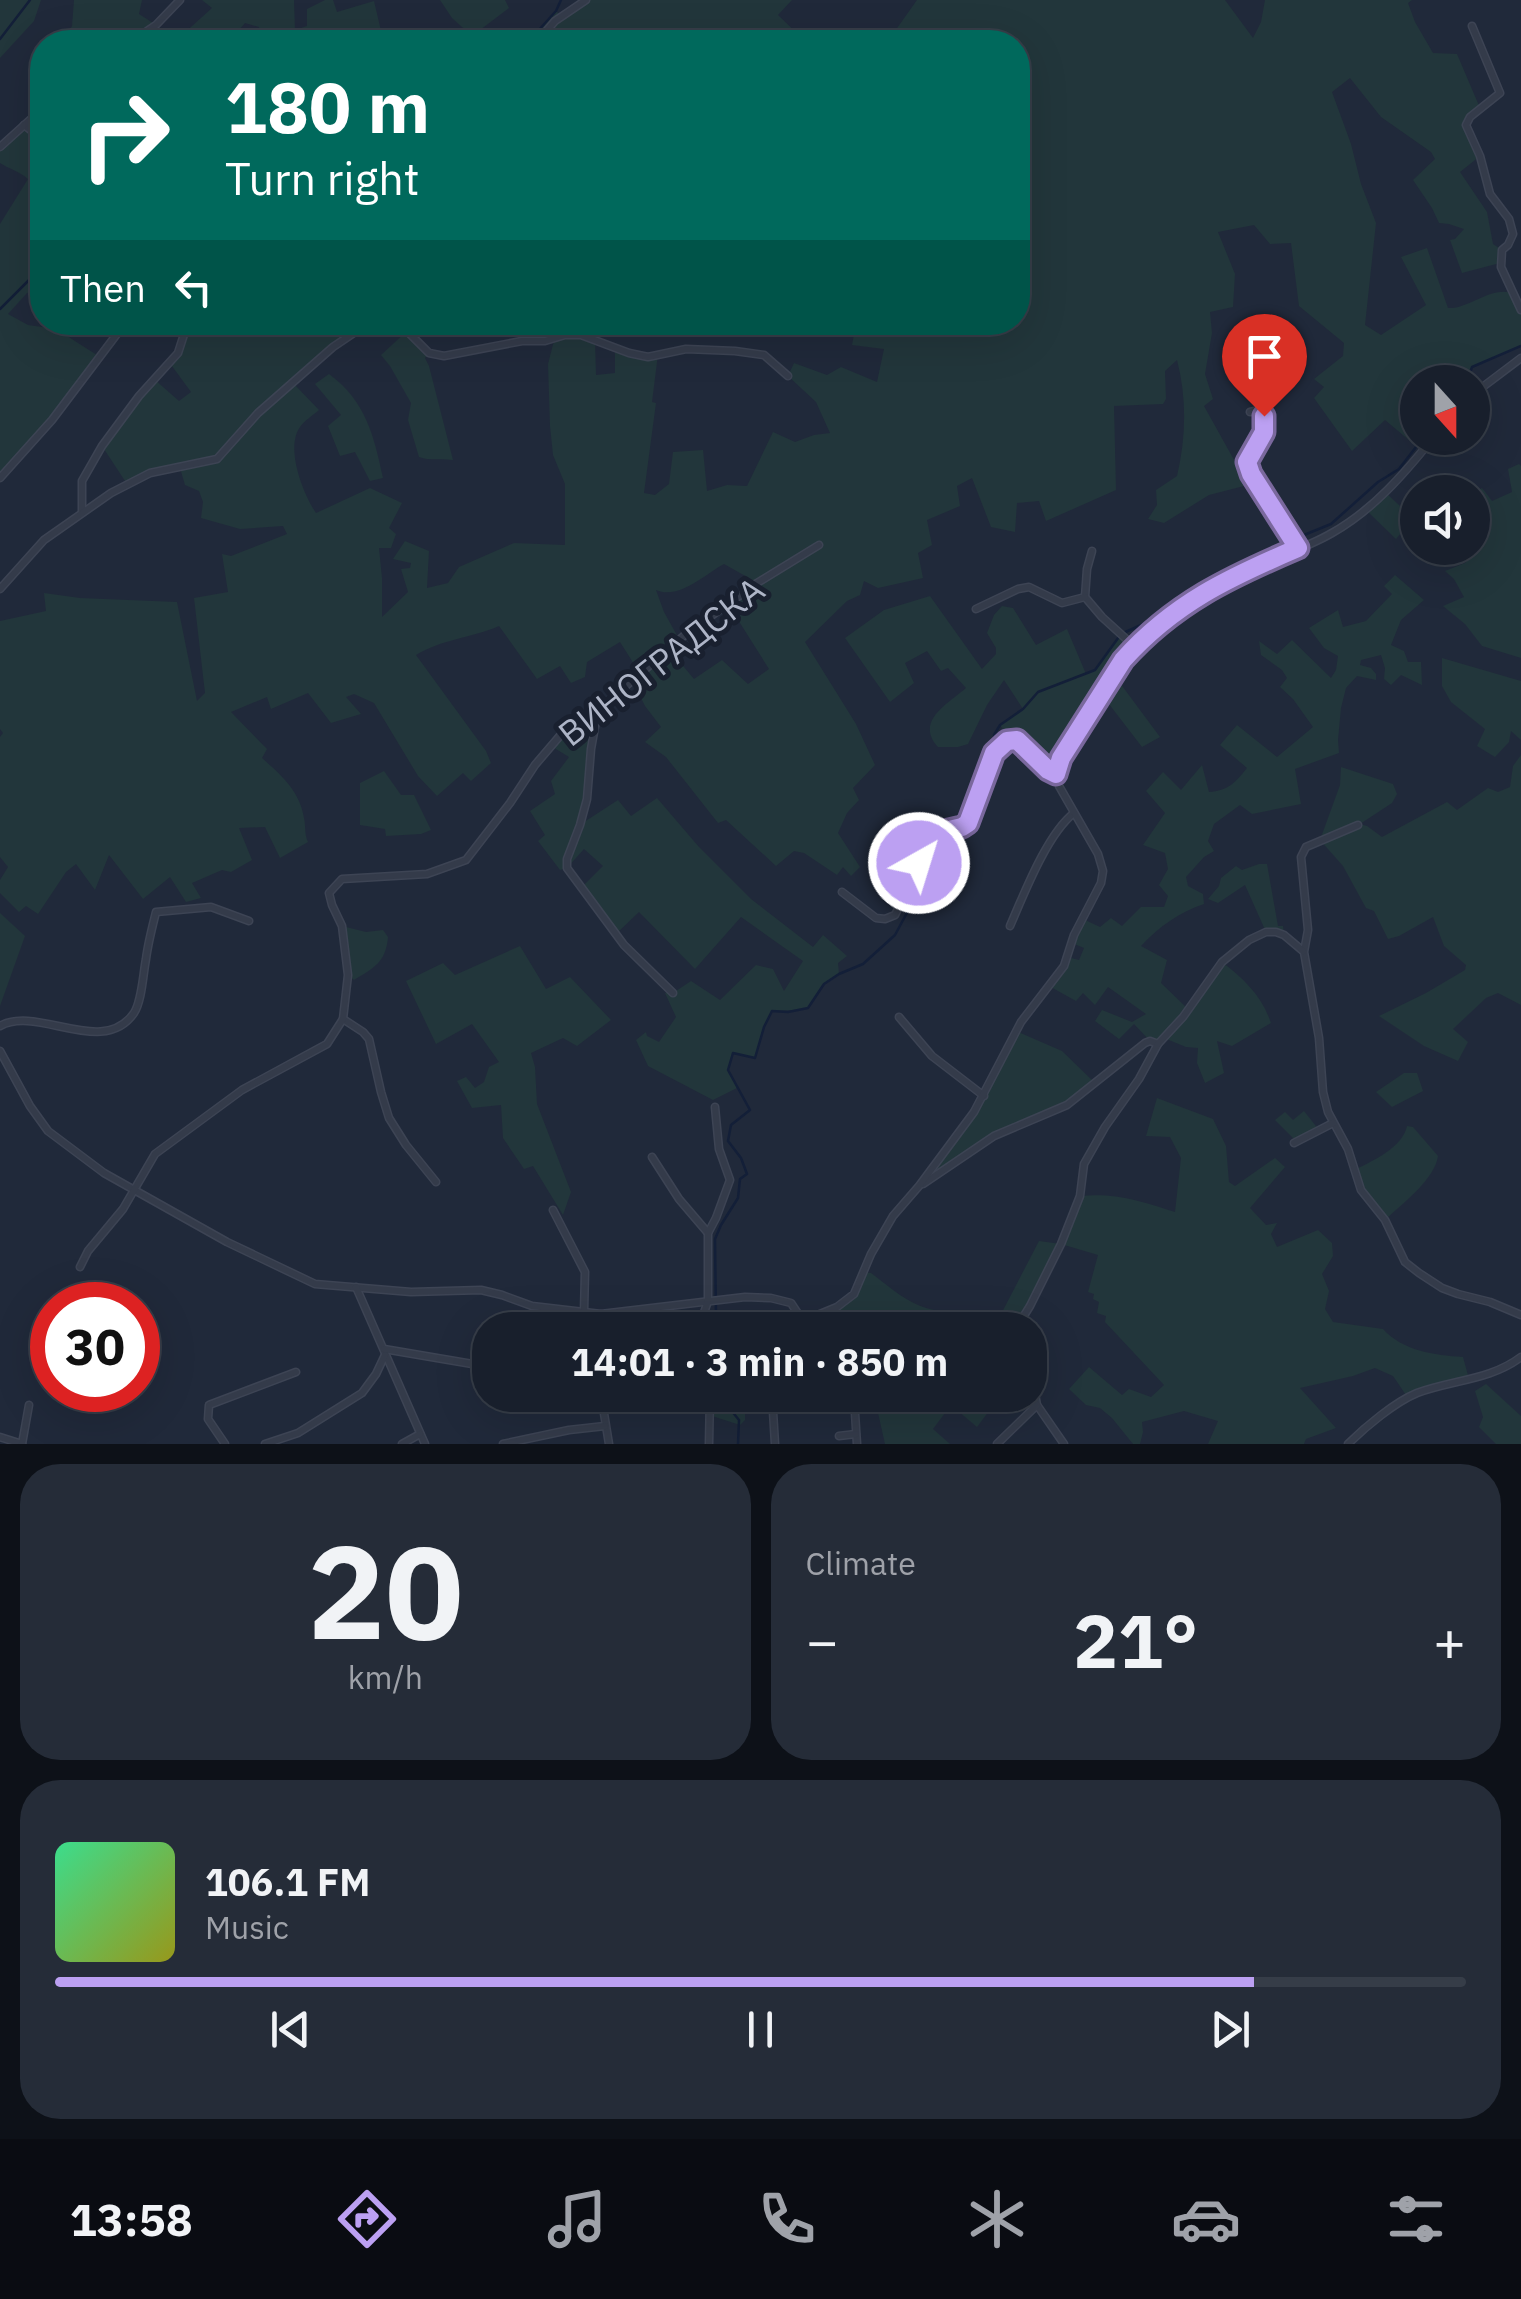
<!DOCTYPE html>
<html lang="en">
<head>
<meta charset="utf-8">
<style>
	body { margin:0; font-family:"IBM Plex Sans",sans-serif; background:#252c38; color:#f1f3f6; height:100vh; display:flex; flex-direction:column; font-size:38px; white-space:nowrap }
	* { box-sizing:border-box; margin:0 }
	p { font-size:32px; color:#9fa2a9 }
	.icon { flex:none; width:55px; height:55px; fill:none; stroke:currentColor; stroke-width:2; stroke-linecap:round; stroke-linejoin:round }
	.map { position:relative; height:1444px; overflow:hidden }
	.side { display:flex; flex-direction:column; gap:20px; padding:20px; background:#0d1118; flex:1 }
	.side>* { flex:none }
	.top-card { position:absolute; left:30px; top:30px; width:1000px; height:305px; border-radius:40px; box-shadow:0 10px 40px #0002,0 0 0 2px #363d48; background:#00695c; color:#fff; overflow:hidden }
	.needle { width:65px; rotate:159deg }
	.controls { position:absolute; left:1400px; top:365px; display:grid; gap:20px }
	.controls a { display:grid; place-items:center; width:90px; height:90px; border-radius:50%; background:#181f2c; box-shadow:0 10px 40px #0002,0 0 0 2px #363d48; font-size:50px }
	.speed { position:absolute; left:30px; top:1282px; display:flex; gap:20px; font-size:50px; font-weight:700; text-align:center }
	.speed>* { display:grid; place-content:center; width:130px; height:130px; border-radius:50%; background:#181f2c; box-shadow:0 10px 40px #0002,0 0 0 2px #363d48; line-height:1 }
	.speed .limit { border:15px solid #d22; background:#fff; color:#111 }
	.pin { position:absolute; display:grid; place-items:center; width:85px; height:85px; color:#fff; margin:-102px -42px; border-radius:50% 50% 50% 0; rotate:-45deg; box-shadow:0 0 10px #0007 }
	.pin .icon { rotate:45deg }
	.me { position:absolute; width:110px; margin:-55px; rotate:39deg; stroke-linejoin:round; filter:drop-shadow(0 0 8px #0008) }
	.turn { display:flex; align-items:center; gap:35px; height:210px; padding:0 30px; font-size:45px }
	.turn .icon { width:130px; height:130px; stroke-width:2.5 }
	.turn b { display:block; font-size:70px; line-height:85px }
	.then { display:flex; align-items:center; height:95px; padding:0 30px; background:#0003; gap:20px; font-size:38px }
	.big { font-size:75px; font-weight:700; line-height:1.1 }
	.side .tile { flex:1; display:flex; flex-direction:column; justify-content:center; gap:15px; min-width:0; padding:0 35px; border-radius:40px; background:#252c38 }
	.side .dial { align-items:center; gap:0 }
	.dial b { font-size:130px; line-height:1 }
	.song { display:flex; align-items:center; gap:30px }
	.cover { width:120px; height:120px; border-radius:15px; background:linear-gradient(135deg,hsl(150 70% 55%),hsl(60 70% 35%)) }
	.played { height:10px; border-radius:5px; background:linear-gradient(90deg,#bca0f2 85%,#363d48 85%) }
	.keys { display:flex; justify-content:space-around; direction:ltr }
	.heat { display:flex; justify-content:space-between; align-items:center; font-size:55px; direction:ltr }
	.side .tiles { flex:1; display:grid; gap:20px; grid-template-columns:1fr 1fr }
	.tile:last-child { grid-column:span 2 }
	.trip { position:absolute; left:472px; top:1312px; width:575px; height:100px; border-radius:40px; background:#181f2c; box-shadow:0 10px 40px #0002,0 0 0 2px #363d48; font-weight:700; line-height:100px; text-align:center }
	.tab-bar { display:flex; height:160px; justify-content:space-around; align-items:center; background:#0a0c12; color:#9fa2a9 }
	.tab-bar .icon { width:70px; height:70px }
	.tab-bar .selected { color:#bca0f2 }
	.tab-bar b { font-size:45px; color:#f1f3f6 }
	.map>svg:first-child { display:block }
	.green { fill:#22363b; fill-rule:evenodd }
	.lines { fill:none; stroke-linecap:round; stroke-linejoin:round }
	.stream { stroke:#131f38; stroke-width:2.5 }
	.minor-casing { stroke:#3d4454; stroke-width:9 }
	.minor { stroke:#343b4a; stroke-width:6 }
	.route-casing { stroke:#7a689d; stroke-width:25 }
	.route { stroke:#bca0f2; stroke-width:18 }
	.labels { text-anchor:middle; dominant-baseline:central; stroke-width:10; stroke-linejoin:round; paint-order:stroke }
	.street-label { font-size:35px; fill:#aeb5c7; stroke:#19202f }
</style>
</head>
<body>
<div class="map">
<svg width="1521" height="1444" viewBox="0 0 1521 1444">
	<rect width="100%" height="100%" fill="#20293a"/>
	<!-- green -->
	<g class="green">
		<path d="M0,0H41L34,21L0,58Z"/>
		<path d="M74,0H142L139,14L156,25L131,42H66V36L72,26Z"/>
		<path d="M202,0H294L295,30L307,26V9L325,0H333L337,12L374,1L382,35L369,40L370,42H261L259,27L245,23L229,42H185L181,36L212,8Z"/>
		<path d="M440,0H505L509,8L472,36L452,18Z"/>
		<path d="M586,0H792L778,15L806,42H719L721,33L701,28L685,42H528L556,11L561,16Z"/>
		<path d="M917,0H1225L1253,38L1261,22L1265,0H1412L1408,3L1415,22L1433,53L1457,54L1480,108L1466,125L1480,156L1460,172L1487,212L1493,244L1502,250L1500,263L1462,273L1450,240L1455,239L1464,229L1449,224L1439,223L1432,208L1413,180L1435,159L1431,152L1381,117L1350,78L1332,92L1351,144L1361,184L1376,223L1365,325L1381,335L1426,305L1401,257L1427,248L1448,308C1470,309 1492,284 1515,294L1521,310V346L1473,367L1467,382H1418V438H1423L1416,446L1385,420L1352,451L1314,398L1324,387L1314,379L1343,356L1344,343L1299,306L1291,243L1270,244L1254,225L1218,232L1235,274L1233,307L1210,312L1212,333L1205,374L1213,399L1204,406L1248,485L1209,495L1164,523L1148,519L1157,505L1156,490L1177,476C1186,438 1187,398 1177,360L1165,371L1166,399L1163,404L1114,406L1116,490L1046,521L1039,501L1017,503L1015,532L991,527L972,478L957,486L960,506L927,520L932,545L918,553L923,578L878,588L864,581L860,595L847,601L805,642L856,724L875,765L853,788L859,800L847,813L838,833L860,867L851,876L843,867L837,875L804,853L794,851L776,866L726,820L718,823L666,757L645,742L661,727L645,706L632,680L639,672L620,642L587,662L585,677L571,683L560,666L537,679L499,626C472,638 442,639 416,655L486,751L491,763L471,781L463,773L437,796L418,776L374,703L354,694L346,697L361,714L331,723L308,693L271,709L267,697L231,712L267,749L262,758C281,775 300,791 304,818C306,827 304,833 308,842L280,858L265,827L239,828L252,860L231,872L222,870L192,883L201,898L186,902L170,877L143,899L109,855L95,890L76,864L66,872L38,914L26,906L19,912L0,893V880L8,867L0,857V737L3,733L0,729V621L46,611L44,593L80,598L177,602L197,701L205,693L194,598L228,592L222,554L231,556L287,534L283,526L240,529L201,518L203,502L199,491L185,485L180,468L150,473L127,484L102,446L154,379L179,401L191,392L169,362L178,353L188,323H370L333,347L294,384L319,410C313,415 304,421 300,427C285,448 303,494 316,513L370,488L402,503L389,528L396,534L391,548H379L382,578V617L408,592L401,569L410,568L411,563L393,559L405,541L429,551L427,588L448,583L459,567L514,543L565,545V484L553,455L550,426L548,364L555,337L565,335L595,340L596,375L615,373V348L629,353L658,354L652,402L656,403L644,493L655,495L669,484L673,452L703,450L707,491L727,485L747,486L773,432L795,442L814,435L830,433L816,402L788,376L794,363L827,375L841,367L877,382L884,349L852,345L856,323L1018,322V42H880L895,31ZM724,564L756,582L728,604L769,669L748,684L722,660L694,679L669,649L679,639L664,612L656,590C679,600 704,575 724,564Z"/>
		<path d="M24,125L42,139V289L27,293L8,314L28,325L56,329L100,357L52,420L0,478V224L28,179C19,171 9,169 0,163V147Z"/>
		<path d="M406,332L429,353L425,358L429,366L453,460C441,458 430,461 419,457L408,420L411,403L390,366L381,355Z"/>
		<path d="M329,374C366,401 374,436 383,478L370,481L355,452L340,456L328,426L341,415L315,384Z"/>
		<path d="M1519,464L1521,466V658L1482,646L1465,624L1443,606L1464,597L1454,579L1445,571L1465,563L1474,553L1470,548H1472L1473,493L1482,488L1492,501L1512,492L1508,469Z"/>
		<path d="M1386,493L1413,518L1396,539L1365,509Z"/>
		<path d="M1395,575L1424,600L1401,620L1391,645L1404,651L1408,662H1421L1422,685L1401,675L1391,685L1384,679L1385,668L1381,655L1361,660L1360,665L1371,668L1376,674V680L1357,676L1346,688L1341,708L1338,740L1339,753L1295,769L1301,804L1252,814L1240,805L1214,824L1208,841L1214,851L1204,857L1186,877L1188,886L1203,894L1204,904C1178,913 1160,926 1141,946L1167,960L1161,983L1188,1009L1222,962C1244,979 1262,996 1271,1023L1232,1046L1217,1041L1224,1073L1205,1083L1197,1063L1198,1048L1186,1047L1164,1038L1158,1044L1150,1041L1134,1024L1119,1039L1095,1021L1102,1010L1132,1022L1146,1014L1108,987L1095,1005L1083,993L1076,1001L1049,986L1067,957L1079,960L1084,948L1072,943L1083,919L1100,927L1111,918L1122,926L1141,907H1164L1168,896L1159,885L1168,869L1165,853L1143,845L1165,813L1146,791L1163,772L1181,790L1202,765L1209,792C1228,791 1236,782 1247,768L1220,745L1237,725L1277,757L1313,727L1293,699L1280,687L1287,678L1282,670L1261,655L1259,641L1277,654L1292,640L1331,678L1336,670L1338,656L1324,648L1309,628L1338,610L1343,627L1366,621L1392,594L1384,586Z"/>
		<path d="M930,596L982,669L996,654V648L987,633L994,615L1002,606L1013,608L1036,645L1067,629L1086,674L1095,670L1121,634L1135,647L1114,675L1160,737L1142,747L1102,695L1061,758L1056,774L1020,741L1011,740L1000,725L1023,709L1004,680L987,705L968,744L958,747H938C914,721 949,703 966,688L948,668L941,671L927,651L905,663L914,683L890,702L845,638L884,610Z"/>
		<path d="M1442,658L1521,681V740L1511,731L1509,742L1495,757L1477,746L1485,729L1451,702L1442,686Z"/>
		<path d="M598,710L581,824L618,800L631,816L657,798L699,847L751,899L813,947L823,935L847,956L838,963L839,974L824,984L808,1008L799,1010L772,1011L764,1027L755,1058L733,1053L729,1070L737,1088L713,1100L648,1066L636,1040L646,1032L647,1036L659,1042L676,1017L665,993H673L691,981L720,1000L756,965L773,969L784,991L803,961L741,917L695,969L639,912L616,934L581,888L603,866L584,849L567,868L560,870L538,841L545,835L530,811L555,794L551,781L569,757L551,746L570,724Z"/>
		<path d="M1521,755V1005L1498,993L1486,998L1453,1029L1468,1042L1458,1061L1424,1046L1379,1016L1426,993L1465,970L1466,965L1444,946L1433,917L1399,936L1388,939L1374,911L1366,908L1343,866L1320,840L1340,785L1341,767L1393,784L1397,794L1392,803L1360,824L1367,826L1382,837L1447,802L1457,810L1488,788L1498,792L1510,787L1513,766Z"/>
		<path d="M384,771L401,795H414L431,830L421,834L386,836L385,829L360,825V783Z"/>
		<path d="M1259,864H1267L1278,926H1283L1284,935L1266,932L1245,885L1218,903L1208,899L1219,886L1221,878L1236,866L1242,870Z"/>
		<path d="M0,913L25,936L0,1006Z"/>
		<path d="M342,926L366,932L383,930L388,937C386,962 374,968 354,980L348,975Z"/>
		<path d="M520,946L546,989L570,977L611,1020L577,1046L563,1038L531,1053L535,1067L537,1104L571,1192L563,1215L533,1166L524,1169L503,1138L501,1105L472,1108L457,1081L466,1077L475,1088L484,1082L489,1067L499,1062L472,1024L436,1044L406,981L443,963L455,975Z"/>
		<path d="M1016,1031L1062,1051L1095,1083L1078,1098L994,1136L925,1184L984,1096Z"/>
		<path d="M1404,1073H1417L1423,1091L1392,1107L1376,1092Z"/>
		<path d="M1157,1098L1213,1119L1226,1146L1229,1182L1235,1186L1275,1158L1285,1167L1250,1208L1266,1225L1277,1223L1271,1234L1277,1247L1318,1230L1332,1243L1333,1256L1322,1274L1329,1291L1325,1309L1333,1322L1383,1329C1403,1351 1434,1355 1463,1357L1469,1379L1408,1398L1393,1376L1375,1368L1353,1376L1300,1388L1336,1428L1306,1439L1304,1444H1208L1218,1421L1184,1411L1142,1422L1143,1432L1140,1444H1133L1112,1418L1100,1408L1086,1405L1069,1389L1089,1367L1122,1395L1129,1389L1151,1397L1164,1385L1105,1322L1106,1316L1097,1313L1099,1302L1093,1299L1094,1294L1088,1292L1098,1255L1061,1244L1015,1330H836L842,1317L831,1310L854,1294L864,1272L871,1273C886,1284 901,1298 918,1305C941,1315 974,1312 999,1318L1039,1241L1061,1244L1080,1196C1118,1193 1139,1201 1175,1212L1181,1158L1170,1137L1146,1136Z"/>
		<path d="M1304,1111L1319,1130L1297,1142L1275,1120L1285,1112L1293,1120Z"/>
		<path d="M1407,1126L1413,1127L1438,1156C1435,1179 1402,1204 1385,1220L1372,1205L1354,1170C1373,1161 1403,1147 1407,1126Z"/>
		<path d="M1486,1384L1521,1416V1444H1496L1479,1427L1483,1417L1475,1391Z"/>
		<path d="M710,1395H772L771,1405L745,1407V1420L740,1425L709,1415Z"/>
		<path d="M874,1395H981L976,1403L989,1411L977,1427L951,1405L933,1429L950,1444H885Z"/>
	</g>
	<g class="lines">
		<!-- stream -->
		<g class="stream">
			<path d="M0,39L30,0"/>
			<path d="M528,42L556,11L561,0"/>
			<path d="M0,309L30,279L42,273"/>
			<path d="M1467,382L1472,367L1521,346"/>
			<path d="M710,1330L716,1318L715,1239L721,1225L738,1198L740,1179L747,1174L741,1158L728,1141L731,1125L750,1110L728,1070L733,1053L755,1058L764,1027L772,1011L788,1012L808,1008L824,984L839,974L863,964L895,935L923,883L932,846L960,840L977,825L999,761L994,735L1000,725L1023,709L1038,692L1095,670L1121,634L1161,616L1178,597L1267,550L1331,524L1378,482L1399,469L1423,438"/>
			<path d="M726,1395V1404L739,1420L738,1444"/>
		</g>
		<defs>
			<g id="minor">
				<path d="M1472,26L1500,93L1470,117L1466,125L1480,156L1490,194L1509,219L1513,234L1508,245L1502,250L1501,267L1521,310"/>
				<path d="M131,42L156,25L180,0"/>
				<path d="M537,42L555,21L586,0"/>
				<path d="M24,125L42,139"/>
				<path d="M0,147L42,109"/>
				<path d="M398,322L429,353L444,356L522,341H545L565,335H581L629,353L648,357L686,349L735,351L764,355L788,376"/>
				<path d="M1472,395L1521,358"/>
				<path d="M1250,412L1259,410C1272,428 1256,446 1247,462L1251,474L1298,548"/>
				<path d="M0,478L52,420L126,322"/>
				<path d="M82,512V481L102,446L139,396L178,353L188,322"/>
				<path d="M1092,551L1087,569L1085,597L1102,617L1135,647"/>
				<path d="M0,589L44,540L111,493L150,473L217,459L258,413L333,347L370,322"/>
				<path d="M976,609L1018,589L1029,587L1062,603L1085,597"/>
				<path d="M598,710L591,749L587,799L580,825L567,859V868L624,945L673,993"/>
				<path d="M1358,825L1306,847L1301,857L1308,930L1304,952L1319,1038L1323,1092L1328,1112L1348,1149L1361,1190L1385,1220L1405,1262L1419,1273L1442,1288L1458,1294L1490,1302L1521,1315"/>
				<path d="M842,892L876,918L885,919L895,915L917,870L923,839C936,828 955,833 968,823C975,805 987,760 998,748C1005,741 1011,739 1020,741L1047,770L1056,774"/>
				<path d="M1010,926C1024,894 1047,834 1074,813"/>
				<path d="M899,1017L932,1056L984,1096"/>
				<path d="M343,1019L363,1032L369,1039L381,1092L389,1118L406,1145L436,1182"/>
				<path d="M0,1026C38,1005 103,1058 134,1013C142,1001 143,974 146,959C148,943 152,928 156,912L211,907L249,921"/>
				<path d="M0,1051L30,1106L48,1131L104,1173L227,1242L315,1284L411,1292L481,1290L502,1295L532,1306L601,1314L745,1297L771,1298L791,1303L803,1321"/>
				<path d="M1294,1143L1333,1123"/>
				<path d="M652,1157L679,1199L708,1233"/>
				<path d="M923,1184L994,1136L1067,1105L1145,1043L1150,1041L1158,1044"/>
				<path d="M553,1210L585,1272L584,1312"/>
				<path d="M80,1267L88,1251L123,1209L155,1154L242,1090L327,1044L343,1019L348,975L342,926L332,905L329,893L342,879L427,874L466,860L510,803L535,765L570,724L598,710L686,634L757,583L819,545"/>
				<path d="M356,1287L425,1444"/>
				<path d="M803,1321L837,1307L854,1294L871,1254L893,1216L919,1186L974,1112L1021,1022L1064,966L1074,935L1101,883L1103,871L1098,854L1059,786L1056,774L1061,758L1123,661C1159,619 1205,589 1254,567C1280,556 1308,547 1332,533C1373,510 1404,474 1433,438"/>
				<path d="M600,1330L601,1314"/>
				<path d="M698,1330L708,1301V1233L716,1218L730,1180L719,1149L715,1107"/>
				<path d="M1015,1330L1030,1306L1061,1244L1080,1196L1084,1164L1105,1127L1139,1079L1158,1044L1183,1017L1222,962L1249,940L1266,932H1276L1284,935L1303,951"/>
				<path d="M384,1349L490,1367"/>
				<path d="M1030,1366L1037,1405L1064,1444"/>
				<path d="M601,1395L609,1444"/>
				<path d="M772,1395L775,1444"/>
				<path d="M855,1413L857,1444"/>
				<path d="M839,1436L856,1434"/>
				<path d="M0,1437L22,1444"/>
				<path d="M22,1444L29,1405"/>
				<path d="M225,1444L208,1419L209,1405L296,1372"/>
				<path d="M265,1444L298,1433L362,1393L376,1374L385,1355"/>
				<path d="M402,1444L420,1434"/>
				<path d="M503,1444L569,1430L605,1426"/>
				<path d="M709,1444L710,1395"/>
				<path d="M997,1444L1037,1405"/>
				<path d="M1348,1444C1365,1427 1395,1402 1417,1393C1452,1380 1491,1380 1521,1357"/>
			</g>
		</defs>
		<!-- minor casing -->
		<use href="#minor" class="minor-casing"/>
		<!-- minor -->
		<use href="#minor" class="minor"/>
	</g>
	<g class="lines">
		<defs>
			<path id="route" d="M919,863L920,844L927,835L962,827L968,823L994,753L1007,741L1017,740L1048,770L1056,774L1061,758L1123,660C1174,603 1230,577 1298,548L1251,474L1247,462L1264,432V416"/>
		</defs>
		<!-- route casing -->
		<use href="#route" class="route-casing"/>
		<!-- route -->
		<use href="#route" class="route"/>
	</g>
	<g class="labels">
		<!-- street labels -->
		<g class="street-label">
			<text transform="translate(661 661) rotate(-38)">ВИНОГРАДСКА</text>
		</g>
	</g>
</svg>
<div class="controls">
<a><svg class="needle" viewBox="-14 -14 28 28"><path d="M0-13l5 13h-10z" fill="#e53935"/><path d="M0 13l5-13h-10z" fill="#9fa2a9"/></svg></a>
<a><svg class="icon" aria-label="sound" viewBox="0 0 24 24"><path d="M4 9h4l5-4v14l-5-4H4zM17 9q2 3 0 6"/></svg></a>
</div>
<div class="speed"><div class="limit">30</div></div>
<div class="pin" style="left:1264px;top:416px;background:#d93025"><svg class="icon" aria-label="arrive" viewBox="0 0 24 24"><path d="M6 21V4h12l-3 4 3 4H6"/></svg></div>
<svg class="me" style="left:919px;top:863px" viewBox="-20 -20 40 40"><circle r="17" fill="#bca0f2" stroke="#fff" stroke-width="3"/><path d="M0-11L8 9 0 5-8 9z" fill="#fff"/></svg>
<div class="trip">14:01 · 3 min · 850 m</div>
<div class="top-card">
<div class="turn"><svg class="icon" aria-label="right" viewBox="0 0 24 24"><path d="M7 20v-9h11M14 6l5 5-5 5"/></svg><div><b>180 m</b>Turn right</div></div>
<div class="then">Then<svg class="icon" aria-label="left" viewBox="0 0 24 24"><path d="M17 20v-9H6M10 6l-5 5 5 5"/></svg></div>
</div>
</div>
<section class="side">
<div class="tiles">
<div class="tile dial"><b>20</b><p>km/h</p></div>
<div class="tile"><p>Climate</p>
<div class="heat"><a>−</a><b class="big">21°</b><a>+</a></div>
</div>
<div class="tile">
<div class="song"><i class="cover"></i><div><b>106.1 FM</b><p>Music</p></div></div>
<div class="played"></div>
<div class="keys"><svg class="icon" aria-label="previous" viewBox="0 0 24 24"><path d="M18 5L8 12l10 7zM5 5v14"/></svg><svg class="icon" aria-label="pause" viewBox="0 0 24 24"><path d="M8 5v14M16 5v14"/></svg><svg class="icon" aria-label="next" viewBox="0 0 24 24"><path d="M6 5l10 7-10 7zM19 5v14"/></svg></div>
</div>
</div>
</section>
<nav class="tab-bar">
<b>13:58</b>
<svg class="icon selected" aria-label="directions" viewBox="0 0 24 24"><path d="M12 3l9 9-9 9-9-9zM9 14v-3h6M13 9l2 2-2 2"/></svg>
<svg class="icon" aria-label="music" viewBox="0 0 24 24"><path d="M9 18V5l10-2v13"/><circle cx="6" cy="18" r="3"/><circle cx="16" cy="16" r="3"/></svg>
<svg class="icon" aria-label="phone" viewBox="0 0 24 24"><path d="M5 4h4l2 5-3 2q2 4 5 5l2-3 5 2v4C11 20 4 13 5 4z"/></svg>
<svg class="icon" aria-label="climate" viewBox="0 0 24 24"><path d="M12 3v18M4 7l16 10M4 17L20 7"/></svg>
<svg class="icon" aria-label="car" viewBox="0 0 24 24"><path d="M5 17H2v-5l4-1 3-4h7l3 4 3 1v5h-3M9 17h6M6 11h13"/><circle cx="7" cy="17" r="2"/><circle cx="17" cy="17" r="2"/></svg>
<svg class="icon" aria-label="filters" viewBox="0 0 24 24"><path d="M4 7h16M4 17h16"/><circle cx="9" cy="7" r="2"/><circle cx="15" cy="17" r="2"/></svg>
</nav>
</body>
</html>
